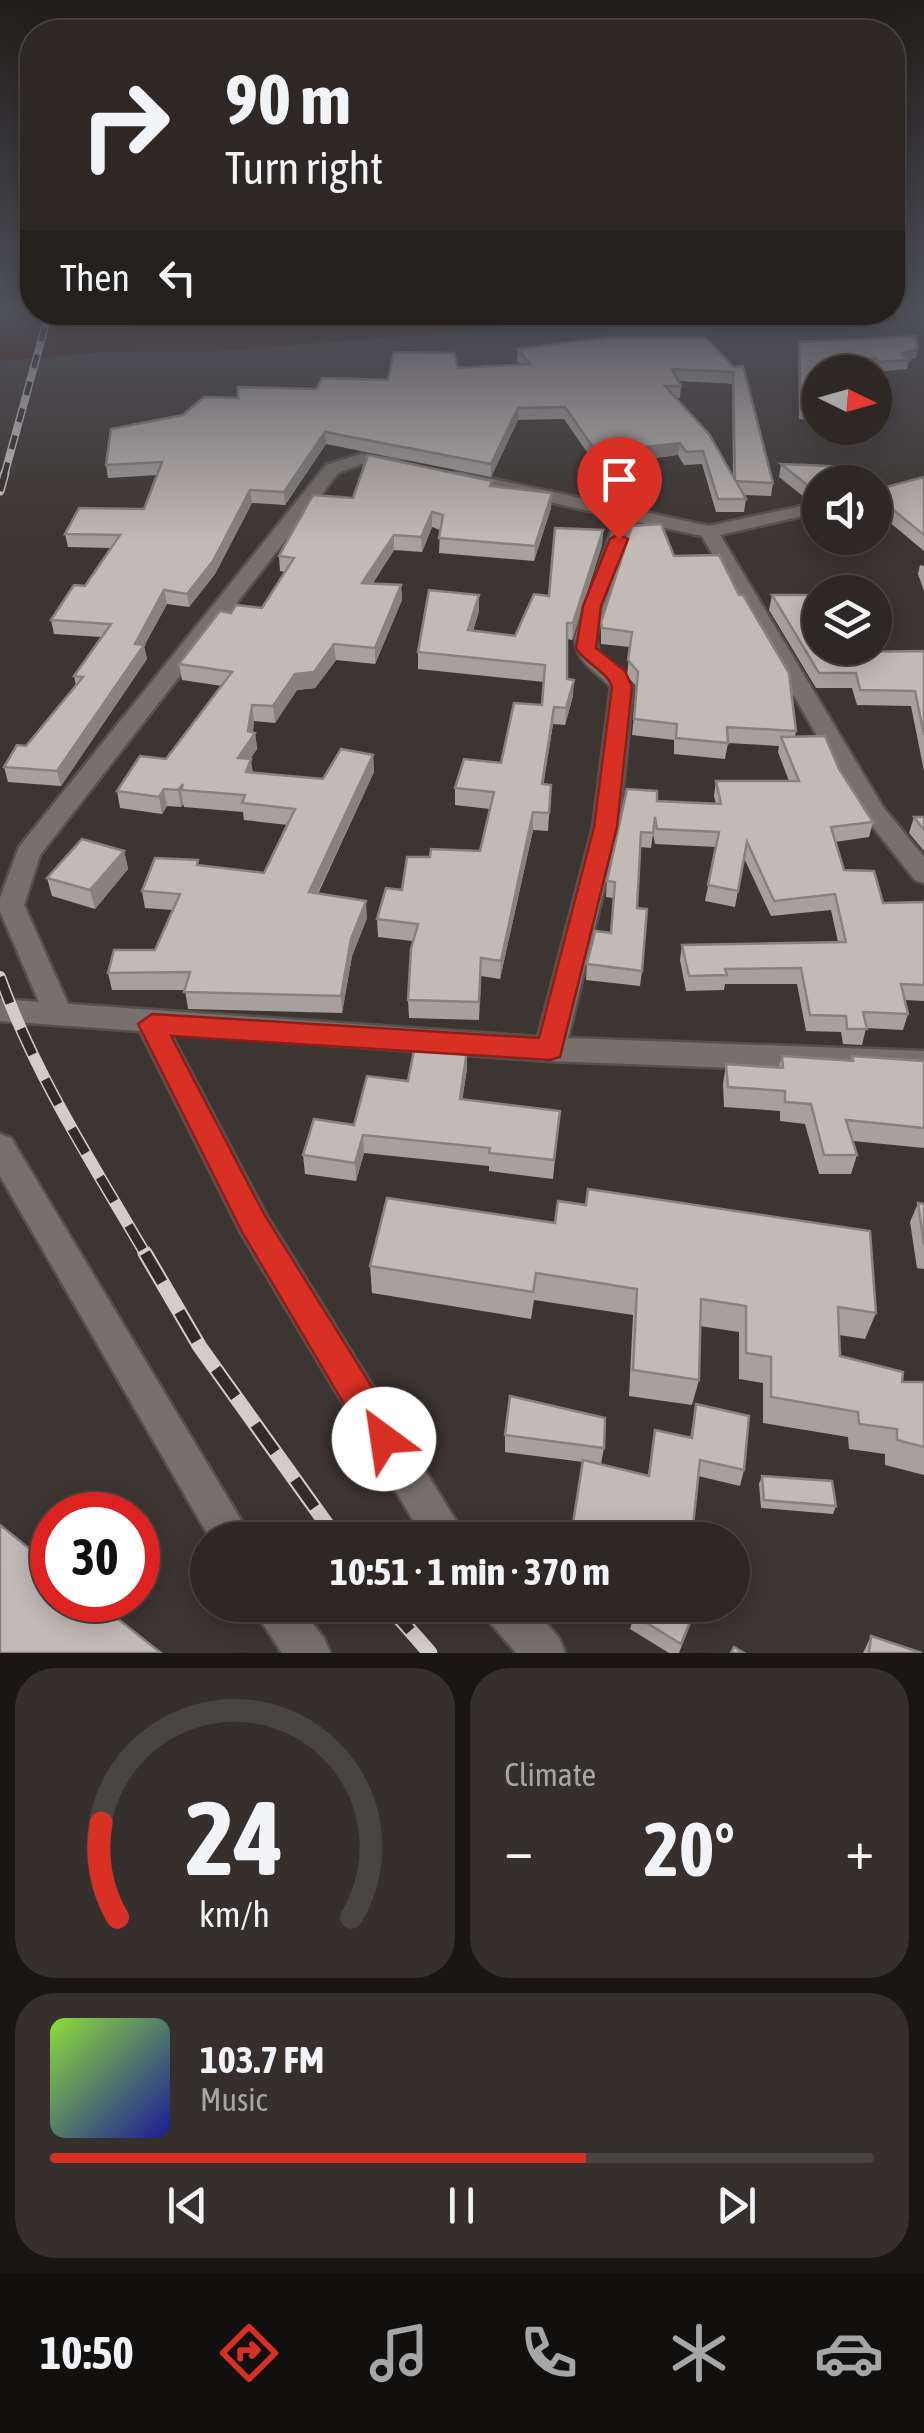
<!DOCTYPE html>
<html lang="en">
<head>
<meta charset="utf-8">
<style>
	body { margin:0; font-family:"Asap Condensed",sans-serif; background:#35302d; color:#f1f3f6; height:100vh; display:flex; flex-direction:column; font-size:38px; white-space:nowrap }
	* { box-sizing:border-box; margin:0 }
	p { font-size:32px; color:#a7a6a7 }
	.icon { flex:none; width:55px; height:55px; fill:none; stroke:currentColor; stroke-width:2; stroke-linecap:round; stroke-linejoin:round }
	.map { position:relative; height:1653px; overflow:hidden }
	.details { display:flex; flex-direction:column; gap:15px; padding:15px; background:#191614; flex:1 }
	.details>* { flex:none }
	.hud { position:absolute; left:20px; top:20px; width:885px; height:305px; border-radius:40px; box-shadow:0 5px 25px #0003,0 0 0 2px #484442; background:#2d2825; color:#f1f3f6; overflow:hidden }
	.needle { width:65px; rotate:95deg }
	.tools { position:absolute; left:802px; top:355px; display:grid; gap:20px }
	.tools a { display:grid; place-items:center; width:90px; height:90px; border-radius:50%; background:#2d2825; box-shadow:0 5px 25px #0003,0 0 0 2px #484442; font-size:50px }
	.speed { position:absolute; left:30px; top:1492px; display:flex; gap:20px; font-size:50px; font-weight:700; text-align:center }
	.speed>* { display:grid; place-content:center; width:130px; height:130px; border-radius:50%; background:#2d2825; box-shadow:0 5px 25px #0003,0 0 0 2px #484442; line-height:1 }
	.speed .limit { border:15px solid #d22; background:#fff; color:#111 }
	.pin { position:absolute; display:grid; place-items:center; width:85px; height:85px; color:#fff; margin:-102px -42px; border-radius:50% 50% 50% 0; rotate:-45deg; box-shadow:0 0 10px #0007 }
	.pin .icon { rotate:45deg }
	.me { position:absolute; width:110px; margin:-55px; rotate:329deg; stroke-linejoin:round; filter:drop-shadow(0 0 8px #0008) }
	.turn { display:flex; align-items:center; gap:35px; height:210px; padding:0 40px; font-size:45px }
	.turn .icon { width:130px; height:130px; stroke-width:2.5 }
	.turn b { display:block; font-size:70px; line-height:85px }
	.then { display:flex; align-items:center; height:95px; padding:0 40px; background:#0003; gap:20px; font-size:38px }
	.big { font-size:75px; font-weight:700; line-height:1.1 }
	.details .card { flex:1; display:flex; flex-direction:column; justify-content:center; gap:15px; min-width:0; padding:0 35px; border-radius:40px; background:#35302d }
	.details .dial { align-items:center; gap:0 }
	.dial svg { height:260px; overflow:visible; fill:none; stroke:#484442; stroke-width:7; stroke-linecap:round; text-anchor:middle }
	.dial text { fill:#f1f3f6; stroke:none }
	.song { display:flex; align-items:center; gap:30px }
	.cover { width:120px; height:120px; border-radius:15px; background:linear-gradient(135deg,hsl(90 70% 55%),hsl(240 70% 35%)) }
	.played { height:10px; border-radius:5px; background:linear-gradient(90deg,#d93025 65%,#484442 65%) }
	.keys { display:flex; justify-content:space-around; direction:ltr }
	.heat { display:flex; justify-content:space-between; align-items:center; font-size:55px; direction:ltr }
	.details .tiles { flex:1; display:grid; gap:15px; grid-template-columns:1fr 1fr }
	.card:last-child { grid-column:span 2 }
	.trip { position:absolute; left:190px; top:1522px; width:560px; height:100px; border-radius:50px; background:#2d2825; box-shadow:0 5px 25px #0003,0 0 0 2px #484442; font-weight:700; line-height:100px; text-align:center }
	.tab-bar { display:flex; height:160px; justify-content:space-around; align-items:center; background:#12100f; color:#a7a6a7 }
	.tab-bar .icon { width:70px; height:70px }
	.tab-bar .current { color:#d93025 }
	.tab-bar b { font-size:45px; color:#f1f3f6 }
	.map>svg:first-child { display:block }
	.water { fill:#391604 }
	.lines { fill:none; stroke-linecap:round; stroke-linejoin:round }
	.minor-casing { stroke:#57514e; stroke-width:5 }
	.minor { fill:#78706c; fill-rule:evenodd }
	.rail-far3-casing { stroke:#d2cdcb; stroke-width:8 }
	.rail-far2-casing { stroke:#d2cdcb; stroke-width:9 }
	.rail-far1-casing { stroke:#d2cdcb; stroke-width:12 }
	.rail-casing { stroke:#d2cdcb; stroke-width:15 }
	.rail-far3 { stroke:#322b27; stroke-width:5; stroke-dasharray:14; stroke-linecap:butt }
	.rail-far2 { stroke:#322b27; stroke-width:6; stroke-dasharray:18; stroke-linecap:butt }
	.rail-far1 { stroke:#322b27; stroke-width:9; stroke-dasharray:28; stroke-linecap:butt }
	.rail { stroke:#322b27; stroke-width:11; stroke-dasharray:34; stroke-linecap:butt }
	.wall { fill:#a8a09d; fill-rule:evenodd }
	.shaded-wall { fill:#88827f }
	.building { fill:#c3bab6; stroke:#88827f; stroke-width:2.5; fill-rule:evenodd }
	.route { fill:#d93025; stroke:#8d1f18; stroke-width:2.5 }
</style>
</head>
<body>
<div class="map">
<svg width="924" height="1653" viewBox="0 0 924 1653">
	<rect width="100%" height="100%" fill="#3c3531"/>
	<!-- water -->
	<path class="water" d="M235,312L639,313L626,317L223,351L106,352L0,361V328H130Z"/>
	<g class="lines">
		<defs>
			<g id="minor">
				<path d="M361,454L397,458L406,463L397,468L362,464L338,473L40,855L24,905L68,1004L538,1037L593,827L611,687C595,670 576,663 575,637L616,517L455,481V473L461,472L709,526L820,502V512L720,535L883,807L924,857V883L915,880L861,812L702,536L633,521L596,637L599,655L633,687L619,827L568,1038L924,1051V1075L550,1061L170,1033L265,1213L468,1540H425L241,1233L140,1031L0,1021V999L39,1002L0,911V898L19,847L326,465Z"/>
				<path d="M0,1134L11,1138L253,1540H211L0,1176Z"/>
				<path d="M251,1605H298L324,1638L330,1653H282Z"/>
				<path d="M482,1605H530L559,1638L565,1653H516L488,1620Z"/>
			</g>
		</defs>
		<!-- minor casing -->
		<use href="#minor" class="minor-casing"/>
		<!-- minor -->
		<use href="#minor" class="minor"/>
		<defs>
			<path id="rail-far3" d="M4,476L49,312"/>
			<path id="rail-far2" d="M0,491L5,473"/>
			<path id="rail-far1" d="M0,977C35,1075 94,1166 146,1255"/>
			<g id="rail">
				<path d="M145,1253L200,1347L338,1540"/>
				<path d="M388,1605L430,1653"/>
			</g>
		</defs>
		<!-- rail-far3 casing -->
		<use href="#rail-far3" class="rail-far3-casing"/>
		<!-- rail-far2 casing -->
		<use href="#rail-far2" class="rail-far2-casing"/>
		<!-- rail-far1 casing -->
		<use href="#rail-far1" class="rail-far1-casing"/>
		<!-- rail casing -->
		<use href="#rail" class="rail-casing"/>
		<!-- rail-far3 -->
		<use href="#rail-far3" class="rail-far3"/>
		<!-- rail-far2 -->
		<use href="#rail-far2" class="rail-far2"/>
		<!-- rail-far1 -->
		<use href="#rail-far1" class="rail-far1"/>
		<!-- rail -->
		<use href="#rail" class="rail"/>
	</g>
	<!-- wall -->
	<g class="wall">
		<path d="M799,342L918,349L916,358L909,360L907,369L877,372L873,368L851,372H820V420L799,419L798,351Z"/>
		<path d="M518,349L734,367L773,483L771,496L744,495L746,499L744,512H716L702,464L684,465L678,455L640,460L648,477L647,490L614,491L564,419L518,420L491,477L326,444L285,505L252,503L215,574L189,607L167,604L144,646L147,659L61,786L8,782L4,767L26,746L76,686L74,676L101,637L54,634L51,620L85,586L111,548L68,547L65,534L144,509L157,475L108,478L106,465L183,415L238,398L388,380L458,368L520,364L517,361ZM679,381L732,384L733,476L676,398H680L681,386Z"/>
		<path d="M781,464L861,476L879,489L924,477V551L888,521L820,482L809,501L779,477Z"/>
		<path d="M492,481V486L551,508L534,561L439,553L440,530L432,527L422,552L394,550L373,583L401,585L402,600L375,664L336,660L315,688L297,690L275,723L254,721L253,732L255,733L257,749L250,759L253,773L323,779L373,755L374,772L318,894L367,918L352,956L342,1013L188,1009L185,990H112L108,973L155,950L173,910L145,908L142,891L199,865L264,873L288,825L244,820L243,812L184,807L183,804L181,807L167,806L162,814L120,808L117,791L166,759L222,686L182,680L179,664L231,613L262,608L285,572L280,571L279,556L353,498Z"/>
		<path d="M603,530L602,545L572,640L567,639V679L573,696L565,725L553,724L543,784L551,785L548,831L533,830L500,979L481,976L479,1020L409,1018L408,1000L413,941L378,937L377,919L430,857L480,851L490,809L455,805V788L501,763L542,705L544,682L418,669V652L479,611L473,631L515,636Z"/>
		<path d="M674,556L796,731L795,737L839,769L873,822L869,837L835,842L844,870L883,903L924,902V1001L905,1000L908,1014L903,1030L866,1028L862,1045L843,1044L841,1032L806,1031L797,984H725L724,990L686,991L680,960L682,945L838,942L831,910L771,916L744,858L735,907L705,901L716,847L655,844L653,834L651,848L640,847L637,908L642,971L640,986L586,980L587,964L611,933L613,898L606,897L607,881L657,801L716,804L714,796L716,781H789L778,752L779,746L728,743L725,759L674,754V740L632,735L637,687L627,676L630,647L601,644V622Z"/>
		<path d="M920,565L924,566V591L918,574Z"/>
		<path d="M772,595L850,652L924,651V771L911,706L857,705L852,688H816L769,610Z"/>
		<path d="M914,817H924V851L909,833Z"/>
		<path d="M124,851L128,869L95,909L52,896L47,878Z"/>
		<path d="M782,1056L851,1061L852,1056L924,1061V1148L853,1141L857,1155L851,1174H819L805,1124L780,1121V1111L724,1107L723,1084L726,1064L779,1068Z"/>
		<path d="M467,1068L462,1100L560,1111L553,1179L489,1171V1166L364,1153L356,1181L305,1174L303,1155L354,1125L408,1081Z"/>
		<path d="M387,1198L876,1313L865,1339L839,1335L840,1356L902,1382H924V1475L885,1465V1454L849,1449L848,1437L763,1423V1383L739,1379V1332L700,1326L699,1380L692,1405L629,1396L633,1315L534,1300L531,1319L372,1293L370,1266Z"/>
		<path d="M918,1203L924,1204V1269L917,1268L910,1222Z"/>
		<path d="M696,1404L744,1470L740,1486L698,1476L693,1526L709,1540H570L583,1462L505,1452V1435L604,1448L601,1464L648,1475L655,1430L690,1438Z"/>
		<path d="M762,1476L836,1506L833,1514L761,1508L759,1484Z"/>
		<path d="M638,1605H698L679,1653H669L630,1629Z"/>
		<path d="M871,1636L922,1653H863Z"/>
	</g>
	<!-- shaded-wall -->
	<g class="shaded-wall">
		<path d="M918,349L916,358L907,360L902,353Z"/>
		<path d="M875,358L873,368L851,372H820L821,370Z"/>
		<path d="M518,408V420L491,477V464Z"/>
		<path d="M325,432L326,444L285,505L284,492Z"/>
		<path d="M680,443L678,455L634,460L635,448Z"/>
		<path d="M820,487V499L809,501L811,488Z"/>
		<path d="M250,490L252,503L215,574L189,607L187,594Z"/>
		<path d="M552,493L551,508L534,561L535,546Z"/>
		<path d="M891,508L888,521L875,524V512Z"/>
		<path d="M432,512V527L422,552L421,537Z"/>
		<path d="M603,530L602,545L572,640L573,623Z"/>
		<path d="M394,535V550L363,598L362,583Z"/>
		<path d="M401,585L402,600L375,664V648Z"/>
		<path d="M164,590L167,604L144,646L147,659L61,786L57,771L135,644Z"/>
		<path d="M479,595V611L468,647V630Z"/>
		<path d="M334,644L336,660L315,688L297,690L275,723L273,706L295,674Z"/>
		<path d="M574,680L573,696L565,725L566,708Z"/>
		<path d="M252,705L254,721L252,737L255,733L257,749L240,775L238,758L248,731Z"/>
		<path d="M554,707L553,724L541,801L542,784Z"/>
		<path d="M373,755L374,772L310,909L309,892Z"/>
		<path d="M251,759L253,776L246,772Z"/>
		<path d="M183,784L181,790L183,804L181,807L178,790Z"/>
		<path d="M164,789L167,806L162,814L159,797Z"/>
		<path d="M533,812V830L500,979L501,961Z"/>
		<path d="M124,851L128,869L95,909L90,890Z"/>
		<path d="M366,901L367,918L352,956L342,1013L341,996L351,939Z"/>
		<path d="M467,1050V1068L460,1118V1099Z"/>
		<path d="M363,1135L364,1153L356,1181L355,1163Z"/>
	</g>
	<!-- building -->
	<g class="building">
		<path d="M916,336L918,349L902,353L909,360L879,362L875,358L821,370L820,410L801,409L799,342Z"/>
		<path d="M609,337H705L734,367L743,366L773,483L736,481L746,499H718L703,451L686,452L680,443L635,448L648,477L615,479L565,407L518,408L491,464L325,432L284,492L250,490L213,561L187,594L164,590L135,644L144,645L57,771L4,767L17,745L26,746L83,677L74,676L111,624L51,620L74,585L85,586L120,535L65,534L79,508L144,509L162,462L106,465L111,429L183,415L204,397L238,398V387L317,389L322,378L388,380L394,352L454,353L458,368L530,364L518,349ZM672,369L733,372L735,480L709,434L665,386H681Z"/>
		<path d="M368,455L492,481L490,486L552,493L535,546L439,538L443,515L432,512L421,537L394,535L362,583L401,585L375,648L334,644L314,672L295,674L273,706L252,705L248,731L255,733L238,758L251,759L246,772L323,779L341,749L373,755L309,892L366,901L351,939L341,996L184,992L190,972L108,973L114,950H155L180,894L142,891L155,858L198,860L197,865L264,873L295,809L242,803L245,795L181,790L183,784L178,790L164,789L159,797L117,791L140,756L166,759L232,672L179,664L220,611L231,613L236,605L262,608L294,558L279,556L313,495L353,498Z"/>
		<path d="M781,464L853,467L861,476L874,474L879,489L924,477V535L891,508L875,512V482H820V487L811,488Z"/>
		<path d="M661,524L674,556L719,555L739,595H743L789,673L796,731L727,727L728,743L676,738L677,724L634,719L638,672L628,660L632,632L602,628L601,622L632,526Z"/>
		<path d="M555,528L603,530L573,623H567V679L574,680L566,708L554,707L542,784L551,785L549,813L533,812L501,961L481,958L479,1002L408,1000L411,949L418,924L377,919L386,888L402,890L407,857H430L431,849L480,851L494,792L455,788L464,759L501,763L514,703L542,705L545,665L418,652L429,590L479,595L468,630L515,636L534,594L549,596Z"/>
		<path d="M772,595H820V648H848L850,652L924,651V735L915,691L860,690L856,673H819Z"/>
		<path d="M825,736L839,769L873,822L831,827L844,870L874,871L883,903L924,902V985L901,984L908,1014L863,1012L867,1029H847L846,1016L810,1015L801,968L725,969L727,975L689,976L682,945L846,942L835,894L774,901L747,842L738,891L708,885L719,832L657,829L655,817L653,833L641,832L637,908L647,909L642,971L587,964L595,931L611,933L615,882L607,881L627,789L657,791V801L721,804L716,781H799L781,737Z"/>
		<path d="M914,817H924V830Z"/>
		<path d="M82,839L124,851L90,890L47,878Z"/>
		<path d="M415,1045L467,1050L460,1099L560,1111L554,1160L489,1153L490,1148L363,1135L355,1163L303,1155L314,1119L354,1125L367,1076L408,1081Z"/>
		<path d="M782,1056L853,1061L852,1056L924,1061V1128L846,1120L857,1155H824L811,1104L785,1102V1091L728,1087L726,1064L783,1068Z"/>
		<path d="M588,1189L870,1231L876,1313L838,1307L840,1356L903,1372L902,1382H924V1447L897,1440V1429L859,1424L858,1412L771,1397V1357L746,1353V1306L701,1299L699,1380L633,1370L637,1289L536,1273L533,1292L370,1266L387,1198L555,1223L558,1201L586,1205Z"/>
		<path d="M918,1203L924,1204V1245Z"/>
		<path d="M510,1396L605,1418L604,1448L505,1435Z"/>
		<path d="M696,1404L749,1416L744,1470L700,1460L693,1526L710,1530L709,1540H589L571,1536L583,1460L649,1476L655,1430L692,1438Z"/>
		<path d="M762,1476L832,1481L836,1506L764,1500Z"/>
		<path d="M0,1525L52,1567V1600H94L161,1653H0Z"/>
		<path d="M638,1605H697L681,1644L634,1615Z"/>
		<path d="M871,1636L922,1653H869Z"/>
		<path d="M734,1647L744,1653H731Z"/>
	</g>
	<!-- sky -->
	<linearGradient id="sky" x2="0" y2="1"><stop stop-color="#211d1b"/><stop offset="0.57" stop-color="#50515a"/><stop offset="1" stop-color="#50515a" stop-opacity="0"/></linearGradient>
	<rect width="924" height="542" fill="url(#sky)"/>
	<!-- route -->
	<path class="route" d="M619,534L628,539L601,606L596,648L625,671L632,687L617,827L560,1057L550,1060L171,1036L264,1214L397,1427L402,1439L397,1451L384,1457L372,1451L242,1232L138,1024L152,1014L539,1038L594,827L612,687C607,671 586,664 576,648L583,606L610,539Z"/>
</svg>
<div class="tools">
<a><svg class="needle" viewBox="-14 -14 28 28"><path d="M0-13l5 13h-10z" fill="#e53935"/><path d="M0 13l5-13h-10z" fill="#a7a6a7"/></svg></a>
<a><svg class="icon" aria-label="sound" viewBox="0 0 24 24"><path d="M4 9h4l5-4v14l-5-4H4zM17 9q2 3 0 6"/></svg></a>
<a><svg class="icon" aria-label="layers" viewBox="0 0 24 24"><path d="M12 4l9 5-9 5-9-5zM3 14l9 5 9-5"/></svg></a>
</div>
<div class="speed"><div class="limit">30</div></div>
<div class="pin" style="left:619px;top:539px;background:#d93025"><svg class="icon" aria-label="arrive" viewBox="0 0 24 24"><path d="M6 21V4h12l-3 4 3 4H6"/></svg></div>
<svg class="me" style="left:384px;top:1439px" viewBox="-20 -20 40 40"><circle r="19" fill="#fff"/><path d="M0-13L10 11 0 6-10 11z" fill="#d93025"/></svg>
<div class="trip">10:51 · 1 min · 370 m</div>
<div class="hud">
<div class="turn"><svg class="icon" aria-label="right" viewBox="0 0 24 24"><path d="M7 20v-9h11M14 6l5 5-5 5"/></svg><div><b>90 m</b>Turn right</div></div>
<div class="then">Then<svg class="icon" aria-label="left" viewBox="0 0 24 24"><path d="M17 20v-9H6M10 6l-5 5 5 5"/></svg></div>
</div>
</div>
<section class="details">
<div class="tiles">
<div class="card dial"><svg viewBox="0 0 100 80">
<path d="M14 69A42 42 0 1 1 86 69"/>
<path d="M14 69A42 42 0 0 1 9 40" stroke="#d93025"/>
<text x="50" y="56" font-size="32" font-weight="700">24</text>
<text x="50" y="72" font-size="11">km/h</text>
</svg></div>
<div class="card"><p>Climate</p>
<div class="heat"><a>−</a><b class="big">20°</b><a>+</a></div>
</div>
<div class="card">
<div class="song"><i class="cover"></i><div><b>103.7 FM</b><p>Music</p></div></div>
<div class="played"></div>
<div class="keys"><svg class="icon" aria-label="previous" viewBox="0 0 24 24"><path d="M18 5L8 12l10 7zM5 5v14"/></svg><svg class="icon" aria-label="pause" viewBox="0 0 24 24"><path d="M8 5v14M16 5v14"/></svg><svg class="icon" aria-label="next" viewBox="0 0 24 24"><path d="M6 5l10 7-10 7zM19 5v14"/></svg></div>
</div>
</div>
</section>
<nav class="tab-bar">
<b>10:50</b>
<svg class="icon current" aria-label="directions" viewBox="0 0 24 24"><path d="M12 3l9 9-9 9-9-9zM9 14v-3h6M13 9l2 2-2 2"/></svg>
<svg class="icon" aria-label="music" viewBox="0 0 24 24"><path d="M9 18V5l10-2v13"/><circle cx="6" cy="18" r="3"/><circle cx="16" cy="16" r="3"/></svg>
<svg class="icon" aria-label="phone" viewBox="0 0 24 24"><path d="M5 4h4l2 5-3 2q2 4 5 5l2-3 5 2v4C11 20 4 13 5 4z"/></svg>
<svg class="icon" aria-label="climate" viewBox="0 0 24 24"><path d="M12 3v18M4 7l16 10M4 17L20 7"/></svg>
<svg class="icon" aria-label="car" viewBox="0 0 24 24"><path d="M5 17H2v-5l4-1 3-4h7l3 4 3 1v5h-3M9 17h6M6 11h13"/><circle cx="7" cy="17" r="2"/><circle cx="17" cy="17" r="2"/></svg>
</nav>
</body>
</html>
